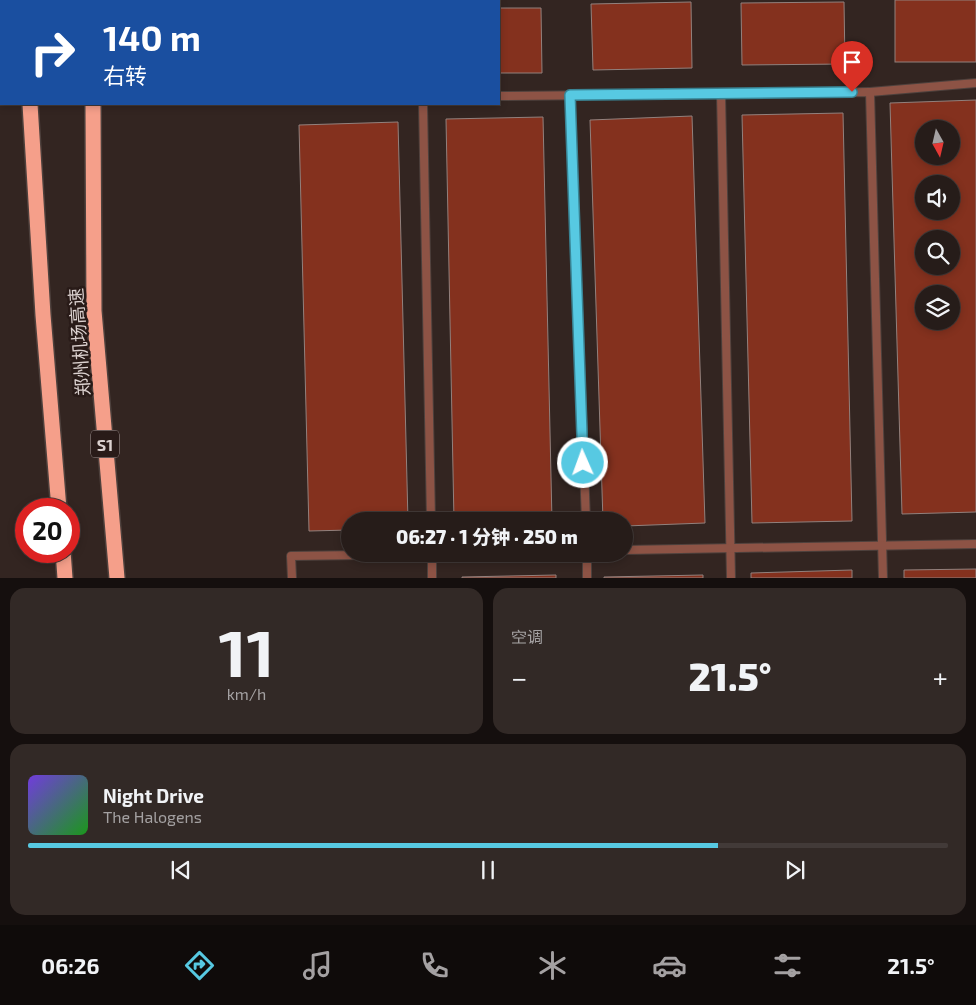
<!DOCTYPE html>
<html lang="zh">
<head>
<meta charset="utf-8">
<style>
	body { margin:0; font-family:"Exo 2","Noto Sans SC",sans-serif; background:#322926; color:#f1f3f6; height:100vh; display:flex; flex-direction:column; font-size:19px; white-space:nowrap }
	* { box-sizing:border-box; margin:0 }
	p { font-size:16px; color:#a4a1a2 }
	.icon { flex:none; width:28px; height:28px; fill:none; stroke:currentColor; stroke-width:2; stroke-linecap:round; stroke-linejoin:round }
	.map { position:relative; height:578px; overflow:hidden }
	.drawer { display:flex; flex-direction:column; gap:10px; padding:10px; background:#150f0e; flex:1 }
	.drawer>* { flex:none }
	.banner { position:absolute; left:0px; top:0px; width:500px; height:105px; box-shadow:0 2px 8px #0003,0 0 0 1px #423a38; background:#1a4fa0; color:#fff; overflow:hidden }
	.needle { width:32px; rotate:172deg }
	.controls { position:absolute; left:915px; top:120px; display:grid; gap:10px }
	.controls a { display:grid; place-items:center; width:45px; height:45px; border-radius:50%; background:#261c19; box-shadow:0 2px 8px #0003,0 0 0 1px #423a38; font-size:25px }
	.speed { position:absolute; left:15px; top:498px; display:flex; gap:10px; font-size:25px; font-weight:700; text-align:center }
	.speed>* { display:grid; place-content:center; width:65px; height:65px; border-radius:50%; background:#261c19; box-shadow:0 2px 8px #0003,0 0 0 1px #423a38; line-height:1 }
	.speed .limit { border:8px solid #d22; background:#fff; color:#111 }
	.pin { position:absolute; display:grid; place-items:center; width:42px; height:42px; color:#fff; margin:-51px -21px; border-radius:50% 50% 50% 0; rotate:-45deg; box-shadow:0 0 5px #0007 }
	.pin .icon { rotate:45deg }
	.me { position:absolute; width:55px; margin:-28px; rotate:358deg; stroke-linejoin:round; filter:drop-shadow(0 0 4px #0008) }
	.turn { display:flex; align-items:center; gap:18px; height:105px; padding:0 20px; font-size:22px }
	.turn .icon { width:65px; height:65px; stroke-width:2.5 }
	.turn b { display:block; font-size:35px; line-height:42px }
	.big { font-size:38px; font-weight:800; line-height:1.1 }
	.drawer .card { flex:1; display:flex; flex-direction:column; justify-content:center; gap:8px; min-width:0; padding:0 18px; border-radius:15px; background:#322926 }
	.drawer .dial { align-items:center; gap:0 }
	.dial b { font-size:65px; line-height:1 }
	.song { display:flex; align-items:center; gap:15px }
	.cover { width:60px; height:60px; border-radius:8px; background:linear-gradient(135deg,hsl(260 70% 55%),hsl(120 70% 35%)) }
	.played { height:5px; border-radius:2px; background:linear-gradient(90deg,#57c9e2 75%,#423a38 75%) }
	.keys { display:flex; justify-content:space-around; direction:ltr }
	.heat { display:flex; justify-content:space-between; align-items:center; font-size:28px; direction:ltr }
	.drawer .tiles { flex:1; display:grid; gap:10px; grid-template-columns:1fr 1fr }
	.card:last-child { grid-column:span 2 }
	.trip { position:absolute; left:341px; top:512px; width:292px; height:50px; border-radius:25px; background:#261c19; box-shadow:0 2px 8px #0003,0 0 0 1px #423a38; font-weight:800; line-height:50px; text-align:center }
	.tabs { display:flex; height:80px; justify-content:space-around; align-items:center; background:#0f0b0a; color:#a4a1a2 }
	.tabs .icon { width:35px; height:35px }
	.tabs .selected { color:#57c9e2 }
	.tabs b { font-size:22px; color:#f1f3f6 }
	.map>svg:first-child { display:block }
	.building { fill:#84311e; stroke:#92817d; fill-rule:evenodd }
	.lines { fill:none; stroke-linecap:round; stroke-linejoin:round }
	.service-casing { stroke:#4e413d; stroke-width:10 }
	.motorway-casing { stroke:#4e413d; stroke-width:18 }
	.service { stroke:#8d5345; stroke-width:8 }
	.motorway { stroke:#f59f8a; stroke-width:15 }
	.route-casing { stroke:#398393; stroke-width:12 }
	.route { stroke:#57c9e2; stroke-width:9 }
	.labels { text-anchor:middle; dominant-baseline:central; stroke-width:5; stroke-linejoin:round; paint-order:stroke }
	.shield { fill:#291b18; stroke:#a69a98; stroke-width:1 }
	.shield-label { font-size:16px; font-weight:bold; fill:#dbd1cf }
	.street-label { font-size:18px; fill:#dbd1cf; stroke:#291b18 }
</style>
</head>
<body>
<div class="map">
<svg width="976" height="578" viewBox="0 0 976 578">
	<rect width="100%" height="100%" fill="#332521"/>
	<!-- building -->
	<g class="building">
		<rect x="895" y="0" width="81" height="62"/>
		<path d="M691,2L692,68L593,70L591,4Z"/>
		<path d="M844,2L845,64L742,65L741,3Z"/>
		<path d="M499,8H541L542,73H499Z"/>
		<path d="M976,100V512L902,514L890,103ZM924,129H951V156H924ZM924,184H951V211H924ZM924,239H951V266H924ZM924,294H951V321H924Z"/>
		<path d="M843,113L852,521L752,523L742,115Z"/>
		<path d="M692,116L705,523L625,526V521H603L590,120Z"/>
		<path d="M543,117L552,521H454L446,119Z"/>
		<path d="M398,122L408,521H350V530L309,531L299,125Z"/>
		<path d="M976,569V578H904V570Z"/>
		<path d="M852,570V578H751V573Z"/>
		<path d="M556,575V578H462V577Z"/>
		<path d="M703,575V578H604V577Z"/>
	</g>
	<g class="lines">
		<defs>
			<g id="service">
				<path d="M870,92L976,83"/>
				<path d="M721,94L731,578"/>
				<path d="M570,95L586,521"/>
				<path d="M499,96L870,92L883,578"/>
				<path d="M423,104L431,521"/>
				<path d="M625,550L976,544"/>
				<path d="M432,554V578"/>
				<path d="M587,554V578"/>
				<path d="M292,578L291,556L431,554"/>
			</g>
			<g id="motorway">
				<path d="M24,0V1"/>
				<path d="M93,0V1"/>
				<path d="M30,104L43,315L59,509"/>
				<path d="M93,104L94,311L117,578"/>
				<path d="M63,551L65,578"/>
			</g>
		</defs>
		<!-- service casing -->
		<use href="#service" class="service-casing"/>
		<!-- motorway casing -->
		<use href="#motorway" class="motorway-casing"/>
		<!-- service -->
		<use href="#service" class="service"/>
		<!-- motorway -->
		<use href="#motorway" class="motorway"/>
	</g>
	<g class="lines">
		<defs>
			<path id="route" d="M583,463L570,95L852,92"/>
		</defs>
		<!-- route casing -->
		<use href="#route" class="route-casing"/>
		<!-- route -->
		<use href="#route" class="route"/>
	</g>
	<g class="labels">
		<!-- shield labels -->
		<rect class="shield" x="91" y="430.5" width="28" height="27" rx="4"/>
		<g class="shield-label">
			<text x="105" y="444">S1</text>
		</g>
		<!-- street labels -->
		<g class="street-label">
			<text transform="translate(79 342) rotate(-94)">郑州机场高速</text>
		</g>
	</g>
</svg>
<div class="controls">
<a><svg class="needle" viewBox="-14 -14 28 28"><path d="M0-13l5 13h-10z" fill="#e53935"/><path d="M0 13l5-13h-10z" fill="#a4a1a2"/></svg></a>
<a><svg class="icon" aria-label="sound" viewBox="0 0 24 24"><path d="M4 9h4l5-4v14l-5-4H4zM17 9q2 3 0 6"/></svg></a>
<a><svg class="icon" aria-label="search" viewBox="0 0 24 24"><circle cx="10" cy="10" r="6"/><path d="M15 15l6 6"/></svg></a>
<a><svg class="icon" aria-label="layers" viewBox="0 0 24 24"><path d="M12 4l9 5-9 5-9-5zM3 14l9 5 9-5"/></svg></a>
</div>
<div class="speed"><div class="limit">20</div></div>
<div class="pin" style="left:852px;top:92px;background:#d93025"><svg class="icon" aria-label="arrive" viewBox="0 0 24 24"><path d="M6 21V4h12l-3 4 3 4H6"/></svg></div>
<svg class="me" style="left:583px;top:463px" viewBox="-20 -20 40 40"><circle r="17" fill="#57c9e2" stroke="#fff" stroke-width="3"/><path d="M0-11L8 9 0 5-8 9z" fill="#fff"/></svg>
<div class="trip">06:27 · 1 分钟 · 250 m</div>
<div class="banner">
<div class="turn"><svg class="icon" aria-label="right" viewBox="0 0 24 24"><path d="M7 20v-9h11M14 6l5 5-5 5"/></svg><div><b>140 m</b>右转</div></div>
</div>
</div>
<section class="drawer">
<div class="tiles">
<div class="card dial"><b>11</b><p>km/h</p></div>
<div class="card"><p>空调</p>
<div class="heat"><a>−</a><b class="big">21.5°</b><a>+</a></div>
</div>
<div class="card">
<div class="song"><i class="cover"></i><div><b>Night Drive</b><p>The Halogens</p></div></div>
<div class="played"></div>
<div class="keys"><svg class="icon" aria-label="previous" viewBox="0 0 24 24"><path d="M18 5L8 12l10 7zM5 5v14"/></svg><svg class="icon" aria-label="pause" viewBox="0 0 24 24"><path d="M8 5v14M16 5v14"/></svg><svg class="icon" aria-label="next" viewBox="0 0 24 24"><path d="M6 5l10 7-10 7zM19 5v14"/></svg></div>
</div>
</div>
</section>
<nav class="tabs">
<b>06:26</b>
<svg class="icon selected" aria-label="directions" viewBox="0 0 24 24"><path d="M12 3l9 9-9 9-9-9zM9 14v-3h6M13 9l2 2-2 2"/></svg>
<svg class="icon" aria-label="music" viewBox="0 0 24 24"><path d="M9 18V5l10-2v13"/><circle cx="6" cy="18" r="3"/><circle cx="16" cy="16" r="3"/></svg>
<svg class="icon" aria-label="phone" viewBox="0 0 24 24"><path d="M5 4h4l2 5-3 2q2 4 5 5l2-3 5 2v4C11 20 4 13 5 4z"/></svg>
<svg class="icon" aria-label="climate" viewBox="0 0 24 24"><path d="M12 3v18M4 7l16 10M4 17L20 7"/></svg>
<svg class="icon" aria-label="car" viewBox="0 0 24 24"><path d="M5 17H2v-5l4-1 3-4h7l3 4 3 1v5h-3M9 17h6M6 11h13"/><circle cx="7" cy="17" r="2"/><circle cx="17" cy="17" r="2"/></svg>
<svg class="icon" aria-label="filters" viewBox="0 0 24 24"><path d="M4 7h16M4 17h16"/><circle cx="9" cy="7" r="2"/><circle cx="15" cy="17" r="2"/></svg>
<b>21.5°</b>
</nav>
</body>
</html>
